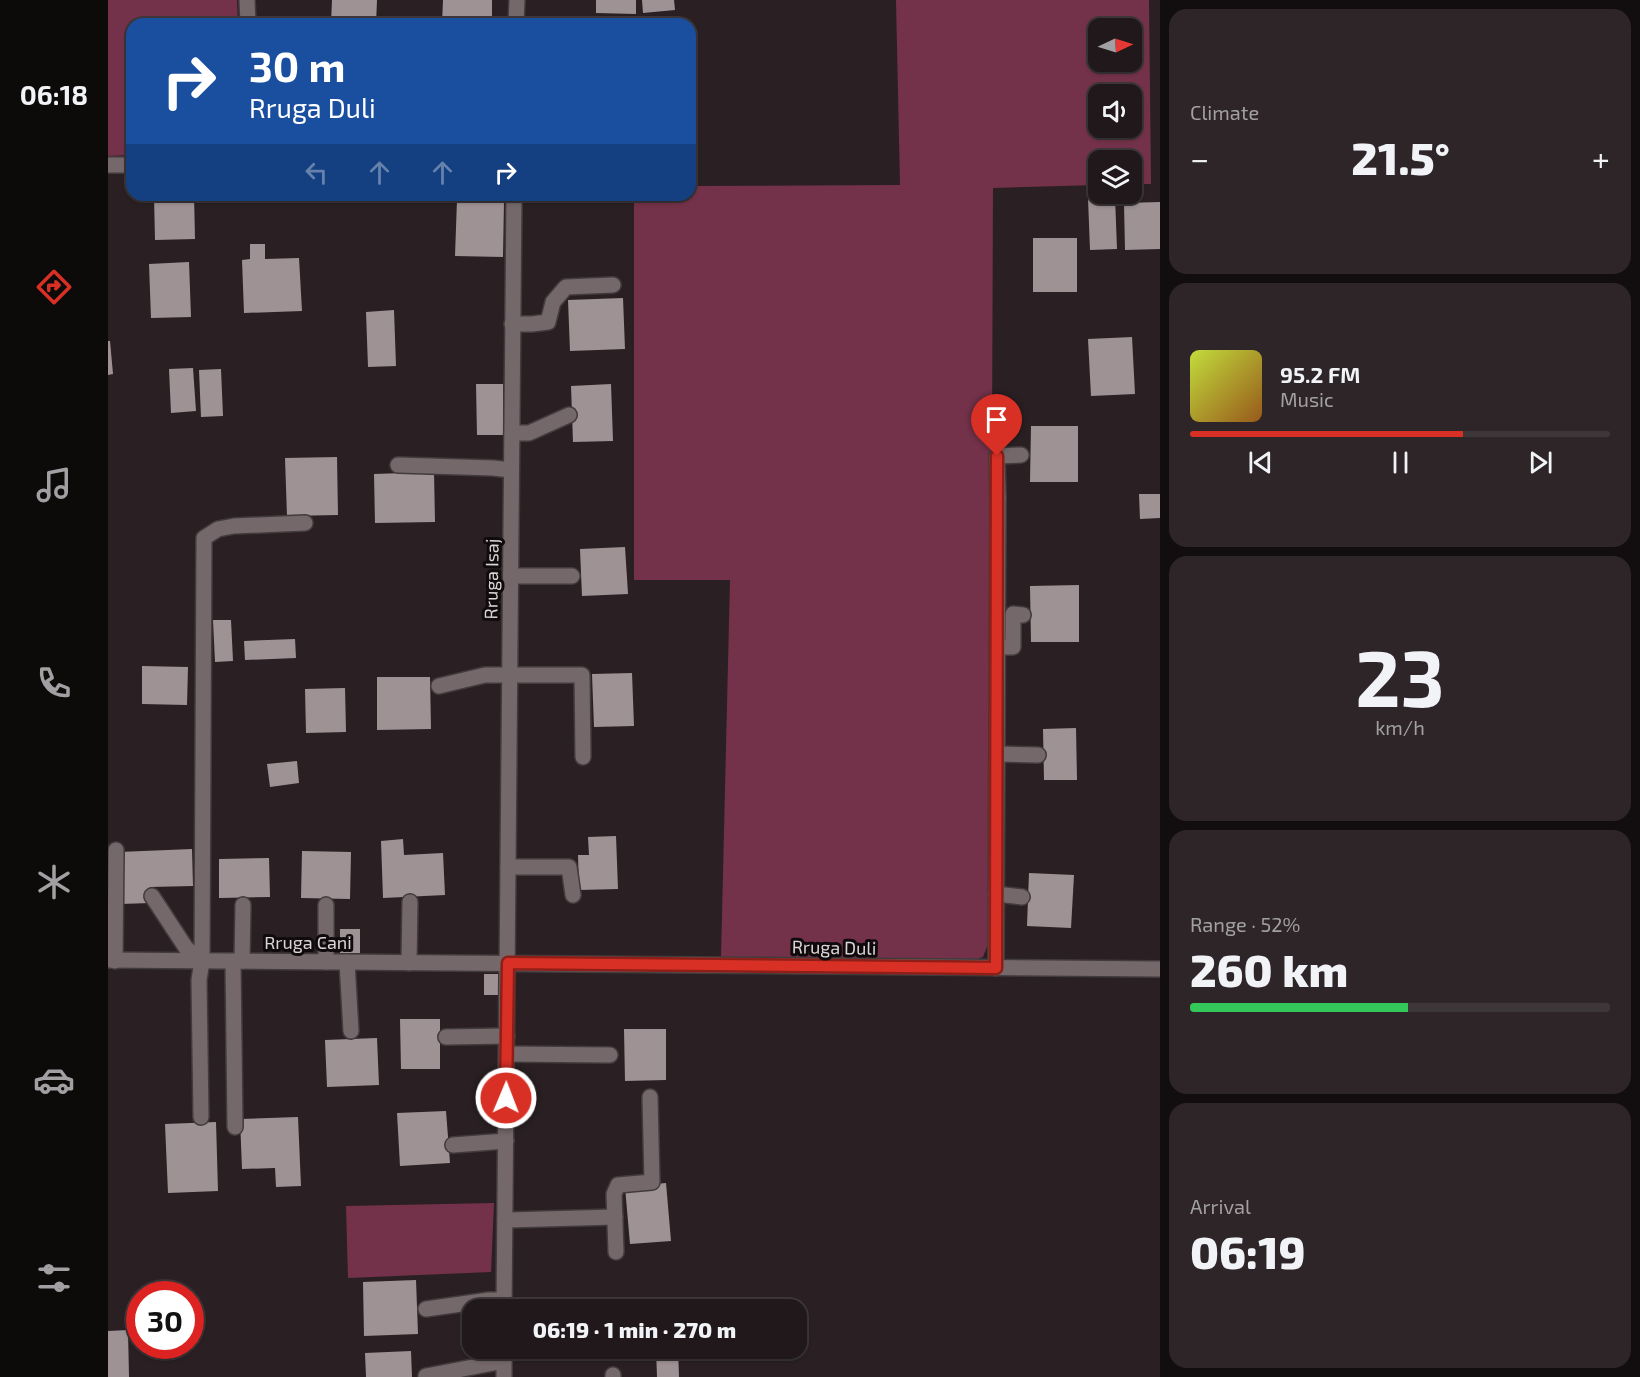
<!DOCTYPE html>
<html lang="en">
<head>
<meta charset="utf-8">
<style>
	body { margin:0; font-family:"Exo 2",sans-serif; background:#2d2527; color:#f1f3f6; height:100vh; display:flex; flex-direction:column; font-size:22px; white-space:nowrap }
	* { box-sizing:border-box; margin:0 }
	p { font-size:20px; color:#a2a0a2 }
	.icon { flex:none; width:33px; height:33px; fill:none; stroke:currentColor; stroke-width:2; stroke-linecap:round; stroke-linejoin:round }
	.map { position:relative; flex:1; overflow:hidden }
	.panel { display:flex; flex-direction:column; gap:9px; padding:9px; background:#120d0e; width:480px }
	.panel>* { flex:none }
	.top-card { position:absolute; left:18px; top:18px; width:570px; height:183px; border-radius:18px; box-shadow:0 2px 4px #0004,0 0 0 2px #3d3739; background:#1a4fa0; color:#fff; overflow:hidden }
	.needle { width:39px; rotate:86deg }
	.controls { position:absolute; left:980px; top:18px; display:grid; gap:12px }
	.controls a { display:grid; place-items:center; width:54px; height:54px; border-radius:12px; background:#20181a; box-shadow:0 2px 4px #0004,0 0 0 2px #3d3739; font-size:30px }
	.speed { position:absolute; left:18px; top:1281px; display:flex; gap:12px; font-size:30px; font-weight:700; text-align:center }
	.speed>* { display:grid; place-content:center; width:78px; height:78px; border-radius:50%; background:#20181a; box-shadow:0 2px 4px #0004,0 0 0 2px #3d3739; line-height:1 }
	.speed .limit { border:9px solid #d22; background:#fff; color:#111 }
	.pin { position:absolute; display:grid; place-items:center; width:51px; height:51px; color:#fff; margin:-62px -26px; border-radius:50% 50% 50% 0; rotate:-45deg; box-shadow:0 0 6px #0007 }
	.pin .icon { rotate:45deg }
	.me { position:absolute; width:66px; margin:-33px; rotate:1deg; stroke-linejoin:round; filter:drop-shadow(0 0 4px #0008) }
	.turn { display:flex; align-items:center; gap:21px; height:126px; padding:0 24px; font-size:27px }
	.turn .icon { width:78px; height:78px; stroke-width:2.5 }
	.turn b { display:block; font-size:42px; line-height:51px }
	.lanes { display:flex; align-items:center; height:57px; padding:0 24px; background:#0003; justify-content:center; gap:30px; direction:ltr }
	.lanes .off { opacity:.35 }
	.big { font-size:45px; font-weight:800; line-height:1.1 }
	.panel .widget { flex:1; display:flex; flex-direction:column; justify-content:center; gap:9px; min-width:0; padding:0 21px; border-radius:18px; background:#2d2527 }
	.panel .dial { align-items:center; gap:0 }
	.dial b { font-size:78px; line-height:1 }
	.song { display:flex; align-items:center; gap:18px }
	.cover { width:72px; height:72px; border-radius:9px; background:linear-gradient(135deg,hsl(70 70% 55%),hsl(30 70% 35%)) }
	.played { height:6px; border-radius:3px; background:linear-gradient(90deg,#d93025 65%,#3d3739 65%) }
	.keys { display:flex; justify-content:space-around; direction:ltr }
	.heat { display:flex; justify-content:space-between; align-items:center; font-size:33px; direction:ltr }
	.charge { height:9px; border-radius:4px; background:linear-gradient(90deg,#34c759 52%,#3d3739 0) }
	.trip { position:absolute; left:354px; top:1299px; width:345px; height:60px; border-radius:18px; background:#20181a; box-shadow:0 2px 4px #0004,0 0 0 2px #3d3739; font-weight:800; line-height:60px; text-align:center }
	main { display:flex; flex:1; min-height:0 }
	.tabs { display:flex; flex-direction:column; width:108px; justify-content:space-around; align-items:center; background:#0d0a0a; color:#a2a0a2 }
	.tabs .icon { width:42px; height:42px }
	.tabs .selected { color:#d93025 }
	.tabs b { font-size:27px; color:#f1f3f6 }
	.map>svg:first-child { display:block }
	.green { fill:#733249; fill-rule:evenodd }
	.building { fill:#9f9295 }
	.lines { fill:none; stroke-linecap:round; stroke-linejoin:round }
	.service-casing { stroke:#423b3d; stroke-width:18 }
	.minor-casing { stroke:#423b3d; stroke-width:18 }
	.service { stroke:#74686b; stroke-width:15 }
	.minor { stroke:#74686b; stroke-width:15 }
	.route-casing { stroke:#8d1f18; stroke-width:15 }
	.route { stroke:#d93025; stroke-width:10 }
	.labels { text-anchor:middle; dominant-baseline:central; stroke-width:6; stroke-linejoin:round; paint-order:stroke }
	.street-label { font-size:18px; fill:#dcd5d7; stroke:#0f0b0c }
</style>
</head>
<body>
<main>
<nav class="tabs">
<b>06:18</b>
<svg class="icon selected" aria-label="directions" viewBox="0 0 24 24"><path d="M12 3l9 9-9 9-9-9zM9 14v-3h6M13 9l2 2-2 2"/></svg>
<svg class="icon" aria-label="music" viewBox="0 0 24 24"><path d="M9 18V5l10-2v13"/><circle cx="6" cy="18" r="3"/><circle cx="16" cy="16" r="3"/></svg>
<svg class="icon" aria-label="phone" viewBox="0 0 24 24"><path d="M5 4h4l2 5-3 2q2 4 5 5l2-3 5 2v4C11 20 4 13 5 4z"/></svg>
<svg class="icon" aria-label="climate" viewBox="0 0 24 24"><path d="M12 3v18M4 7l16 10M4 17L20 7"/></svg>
<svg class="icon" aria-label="car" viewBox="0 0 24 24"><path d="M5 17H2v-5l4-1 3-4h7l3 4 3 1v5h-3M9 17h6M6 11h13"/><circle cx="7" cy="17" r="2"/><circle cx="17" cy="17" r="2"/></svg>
<svg class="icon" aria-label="filters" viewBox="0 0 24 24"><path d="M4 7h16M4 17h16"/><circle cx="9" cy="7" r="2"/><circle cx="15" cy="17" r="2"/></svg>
</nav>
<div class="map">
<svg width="1052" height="1377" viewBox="0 0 1052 1377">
	<rect width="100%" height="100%" fill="#2a2023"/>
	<!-- green -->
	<g class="green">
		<path d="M0,0H129L130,24H24V155L0,156Z"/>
		<path d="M788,0H1041L1043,184H1023V160H990V185L885,188L882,939L875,957L869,959H791L613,957L622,580H526V195H582V186L792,185ZM990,28H1023V62H990ZM990,94H1023V128H990Z"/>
		<path d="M386,1203L383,1272L240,1278L238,1206Z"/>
	</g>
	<!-- building -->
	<g class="building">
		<path d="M224,0H269L268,24H223Z"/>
		<path d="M335,0H384V24H334Z"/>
		<path d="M488,0H528V14L488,13Z"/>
		<path d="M534,0H566L567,10L535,13Z"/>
		<path d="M46,195H86L87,239L47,240Z"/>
		<path d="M1007,197L1009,249L982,250L980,198Z"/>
		<path d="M349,200L396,201L395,257L347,256Z"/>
		<path d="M1052,202V249L1017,250L1016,203Z"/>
		<rect x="925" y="238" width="44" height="54"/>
		<path d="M142,244H157V259L191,258L194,311L136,313L134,260L142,259Z"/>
		<path d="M81,262L83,317L43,318L41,264Z"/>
		<path d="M515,298L517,349L462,351L460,300Z"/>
		<path d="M286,310L288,366L260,367L258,312Z"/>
		<path d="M1024,337L1027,394L983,396L980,339Z"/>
		<path d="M0,341H2L5,374L0,375Z"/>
		<path d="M85,368L88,411L63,413L61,369Z"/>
		<path d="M113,369L115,416L93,417L91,370Z"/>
		<path d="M368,384H395V435H369Z"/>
		<path d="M503,384L505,441L465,442L463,386Z"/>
		<path d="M923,426H970V482H922Z"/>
		<path d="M229,457L230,515L179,516L177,458Z"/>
		<path d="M326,472L327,522L267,523L266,474Z"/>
		<path d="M1031,494H1052V518L1032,519Z"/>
		<path d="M517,547L520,594L474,596L472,549Z"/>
		<path d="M971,585V642H923L922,586Z"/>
		<path d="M105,620H123L125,661L107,662Z"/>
		<path d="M187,639L188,658L137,660L136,641Z"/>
		<path d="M34,666L80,667L79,705L34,704Z"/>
		<path d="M524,673L526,726L486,727L484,674Z"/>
		<path d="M269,677H322L323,729L269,730Z"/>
		<path d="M237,688L238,732L198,733L197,689Z"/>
		<path d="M968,728L969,780H936L935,729Z"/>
		<path d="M189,761L191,783L162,787L159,764Z"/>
		<path d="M508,836L510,889L471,890L470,855H481L480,837Z"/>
		<path d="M295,839L296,855L335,853L337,895L275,898L273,841Z"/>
		<path d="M84,849L85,886L42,887V903L13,904L11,852Z"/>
		<path d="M194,851L243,852L242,899L193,898Z"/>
		<path d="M161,858L162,897L111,898V859Z"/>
		<path d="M921,873L966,875L963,928L919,926Z"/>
		<rect x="232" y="929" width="20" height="24"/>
		<rect x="376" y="974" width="14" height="21"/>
		<path d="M292,1019H332V1069H293Z"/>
		<path d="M516,1029H558V1080L517,1081Z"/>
		<path d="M269,1038L271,1085L219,1087L217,1040Z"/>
		<path d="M338,1111L342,1163L292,1166L289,1113Z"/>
		<path d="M190,1117L193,1186L168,1187L167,1168L134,1169L132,1119Z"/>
		<path d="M108,1122L110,1191L60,1193L57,1124Z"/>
		<path d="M558,1183L563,1241L522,1244L517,1187Z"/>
		<path d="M308,1280L310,1334L256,1336L255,1282Z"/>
		<path d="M20,1330L21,1377H0V1331Z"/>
		<path d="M548,1348H570L571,1377H549Z"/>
		<path d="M303,1351L304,1377H258L257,1353Z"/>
	</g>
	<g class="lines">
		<defs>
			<g id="service">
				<path d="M404,324H424L440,322L445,302L458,287L505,285"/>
				<path d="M404,433H421L461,415"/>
				<path d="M290,465L385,468L403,470"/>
				<path d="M890,498L889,456L913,455"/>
				<path d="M403,576H464"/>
				<path d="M889,647H905V614L915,615"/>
				<path d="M331,686L377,675H474L475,757"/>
				<path d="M889,754L930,755"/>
				<path d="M400,867H461L465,895"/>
				<path d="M888,894L914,897"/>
				<path d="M44,896L78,948L94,961"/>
				<path d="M7,961L8,850"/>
				<path d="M125,961L127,1127"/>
				<path d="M134,961L135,905"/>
				<path d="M218,962V905"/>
				<path d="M239,962L243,1031"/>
				<path d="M301,963L302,902"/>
				<path d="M338,1037L399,1036"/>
				<path d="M399,1054L502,1055"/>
				<path d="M93,1117L91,980L94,961L96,538L110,529L126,526L197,523"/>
				<path d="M345,1145L398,1141"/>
				<path d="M397,1220L507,1217"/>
				<path d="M508,1252L506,1194L510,1185L544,1182L542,1097"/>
				<path d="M318,1309L381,1300H396"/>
				<path d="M318,1376L396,1361"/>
				<path d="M505,1377V1375"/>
			</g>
			<g id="minor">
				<path d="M139,0L140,24"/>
				<path d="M408,24L409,0"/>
				<path d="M0,165H24"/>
				<path d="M0,960L1052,969"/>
				<path d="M888,968L890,498"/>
				<path d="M396,1310L406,195"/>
				<path d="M396,1377V1348"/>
			</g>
		</defs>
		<!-- service casing -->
		<use href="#service" class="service-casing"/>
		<!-- minor casing -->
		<use href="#minor" class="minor-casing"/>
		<!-- service -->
		<use href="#service" class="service"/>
		<!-- minor -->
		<use href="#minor" class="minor"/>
	</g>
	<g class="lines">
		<defs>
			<path id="route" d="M398,1098L400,963L888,968L889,456"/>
		</defs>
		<!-- route casing -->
		<use href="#route" class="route-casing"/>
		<!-- route -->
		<use href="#route" class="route"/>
	</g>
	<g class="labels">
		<!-- street labels -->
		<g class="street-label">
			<text transform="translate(383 579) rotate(-89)">Rruga Isaj</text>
			<text x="200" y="942">Rruga Cani</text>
			<text transform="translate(726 947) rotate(1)">Rruga Duli</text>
		</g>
	</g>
</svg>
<div class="controls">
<a><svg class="needle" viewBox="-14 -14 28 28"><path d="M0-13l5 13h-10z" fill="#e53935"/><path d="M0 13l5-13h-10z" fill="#a2a0a2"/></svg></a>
<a><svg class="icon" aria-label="sound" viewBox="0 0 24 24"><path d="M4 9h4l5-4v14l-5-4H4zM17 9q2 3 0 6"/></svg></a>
<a><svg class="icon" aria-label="layers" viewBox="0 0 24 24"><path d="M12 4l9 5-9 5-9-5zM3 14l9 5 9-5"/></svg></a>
</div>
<div class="speed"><div class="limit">30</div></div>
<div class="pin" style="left:889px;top:456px;background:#d93025"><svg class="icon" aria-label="arrive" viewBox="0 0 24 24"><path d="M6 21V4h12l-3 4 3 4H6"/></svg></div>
<svg class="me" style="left:398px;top:1098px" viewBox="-20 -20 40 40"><circle r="17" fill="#d93025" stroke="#fff" stroke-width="3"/><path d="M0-11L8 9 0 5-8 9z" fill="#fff"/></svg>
<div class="trip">06:19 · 1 min · 270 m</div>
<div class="top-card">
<div class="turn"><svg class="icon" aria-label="right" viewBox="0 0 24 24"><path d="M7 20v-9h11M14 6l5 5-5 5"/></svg><div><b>30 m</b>Rruga Duli</div></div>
<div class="lanes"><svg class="icon off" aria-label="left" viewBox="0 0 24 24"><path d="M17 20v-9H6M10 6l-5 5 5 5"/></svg><svg class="icon off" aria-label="ahead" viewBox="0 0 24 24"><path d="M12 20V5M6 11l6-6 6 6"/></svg><svg class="icon off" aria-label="ahead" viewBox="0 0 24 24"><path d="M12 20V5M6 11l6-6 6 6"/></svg><svg class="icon" aria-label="right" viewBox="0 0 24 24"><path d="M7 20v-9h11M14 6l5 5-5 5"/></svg></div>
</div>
</div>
<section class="panel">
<div class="widget"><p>Climate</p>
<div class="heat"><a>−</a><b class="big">21.5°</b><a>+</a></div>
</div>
<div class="widget">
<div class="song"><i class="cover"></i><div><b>95.2 FM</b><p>Music</p></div></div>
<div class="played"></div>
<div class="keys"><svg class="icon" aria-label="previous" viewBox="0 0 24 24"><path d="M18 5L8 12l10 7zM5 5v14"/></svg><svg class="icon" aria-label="pause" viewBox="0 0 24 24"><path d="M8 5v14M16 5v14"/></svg><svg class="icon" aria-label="next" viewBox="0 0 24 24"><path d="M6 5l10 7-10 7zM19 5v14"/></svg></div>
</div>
<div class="widget dial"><b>23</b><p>km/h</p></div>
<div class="widget"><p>Range · 52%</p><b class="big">260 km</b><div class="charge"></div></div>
<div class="widget"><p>Arrival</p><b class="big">06:19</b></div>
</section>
</main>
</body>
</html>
